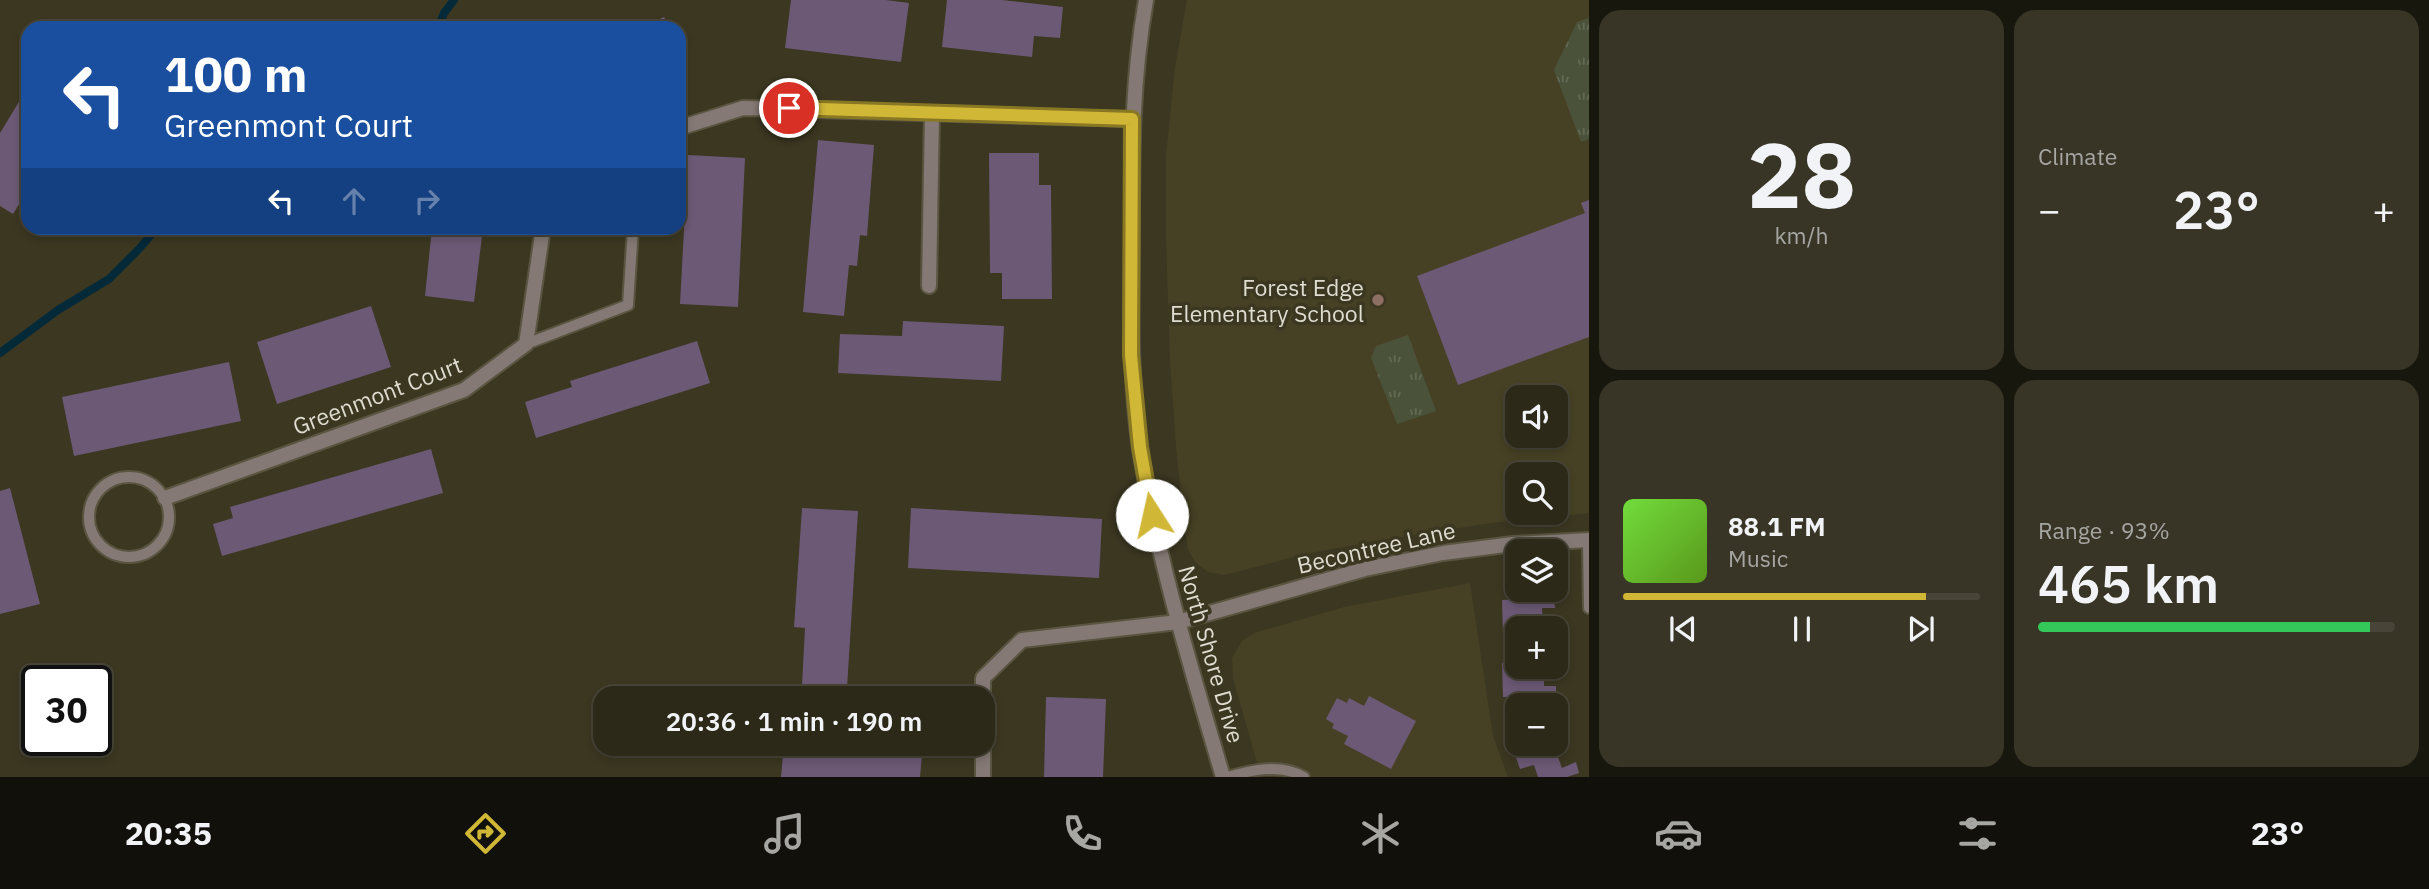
<!DOCTYPE html>
<html lang="en">
<head>
<meta charset="utf-8">
<style>
	body { margin:0; font-family:"IBM Plex Sans",sans-serif; background:#383526; color:#f1f3f6; height:100vh; display:flex; flex-direction:column; font-size:26px; white-space:nowrap }
	* { box-sizing:border-box; margin:0 }
	p { font-size:23px; color:#a6a6a2 }
	.icon { flex:none; width:38px; height:38px; fill:none; stroke:currentColor; stroke-width:2; stroke-linecap:round; stroke-linejoin:round }
	.map { position:relative; flex:1; overflow:hidden }
	.side { display:flex; flex-direction:column; gap:10px; padding:10px; background:#18170e; width:840px }
	.side>* { flex:none }
	.hud { position:absolute; left:21px; top:21px; width:665px; height:214px; border-radius:21px; box-shadow:0 4px 10px #0003,0 0 0 2px #484538; background:#1a4fa0; color:#fff; overflow:hidden }
	.tools { position:absolute; left:1505px; top:385px; display:grid; gap:14px }
	.tools a { display:grid; place-items:center; width:63px; height:63px; border-radius:14px; background:#2c2919; box-shadow:0 4px 10px #0003,0 0 0 2px #484538; font-size:35px }
	.speed { position:absolute; left:21px; top:665px; display:flex; gap:14px; font-size:35px; font-weight:700; text-align:center }
	.speed>* { display:grid; place-content:center; width:91px; height:91px; border-radius:50%; background:#2c2919; box-shadow:0 4px 10px #0003,0 0 0 2px #484538; line-height:1 }
	.speed .limit { border:4px solid #111; border-radius:10px; background:#fff; color:#111 }
	.pin { position:absolute; display:grid; place-items:center; width:60px; height:60px; color:#fff; margin:-30px; border:4px solid #fff; border-radius:50%; box-shadow:0 2px 7px #0007 }
	.me { position:absolute; width:77px; margin:-38px; rotate:350deg; stroke-linejoin:round; filter:drop-shadow(0 0 5px #0008) }
	.turn { display:flex; align-items:center; gap:24px; height:147px; padding:0 28px; font-size:32px }
	.turn .icon { width:91px; height:91px; stroke-width:2.5 }
	.turn b { display:block; font-size:49px; line-height:60px }
	.lanes { display:flex; align-items:center; height:66px; padding:0 28px; background:#0003; justify-content:center; gap:35px; direction:ltr }
	.lanes .off { opacity:.35 }
	.big { font-size:52px; font-weight:600; line-height:1.1 }
	.side .card { flex:1; display:flex; flex-direction:column; justify-content:center; gap:10px; min-width:0; padding:0 24px; border-radius:21px; background:#383526 }
	.side .dial { align-items:center; gap:0 }
	.dial b { font-size:91px; line-height:1 }
	.song { display:flex; align-items:center; gap:21px }
	.cover { width:84px; height:84px; border-radius:10px; background:linear-gradient(135deg,hsl(100 70% 55%),hsl(90 70% 35%)) }
	.played { height:7px; border-radius:4px; background:linear-gradient(90deg,#d1b736 85%,#484538 85%) }
	.keys { display:flex; justify-content:space-around; direction:ltr }
	.heat { display:flex; justify-content:space-between; align-items:center; font-size:38px; direction:ltr }
	.charge { height:10px; border-radius:5px; background:linear-gradient(90deg,#34c759 93%,#484538 0) }
	.side .tiles { flex:1; display:grid; gap:10px; grid-template-columns:repeat(2,1fr) }
	.trip { position:absolute; left:593px; top:686px; width:402px; height:70px; border-radius:21px; background:#2c2919; box-shadow:0 4px 10px #0003,0 0 0 2px #484538; font-weight:600; line-height:70px; text-align:center }
	.tabs { display:flex; height:112px; justify-content:space-around; align-items:center; background:#12100a; color:#a6a6a2 }
	.tabs .icon { width:49px; height:49px }
	.tabs .current { color:#d1b736 }
	.tabs b { font-size:32px; color:#f1f3f6 }
	main { display:flex; flex:1; min-height:0 }
	.map>svg:first-child { display:block }
	.built { fill:#464124; fill-rule:evenodd }
	.grass { fill:url(#grass-tufts) }
	.lines { fill:none; stroke-linecap:round; stroke-linejoin:round }
	.stream { stroke:#042939; stroke-width:8 }
	.building { fill:#6c5975 }
	.lane-casing { stroke:#595540; stroke-width:14 }
	.street-casing { stroke:#595540; stroke-width:18 }
	.lane { stroke:#847974; stroke-width:10 }
	.street { stroke:#847974; stroke-width:14 }
	.route-casing { stroke:#887723; stroke-width:18 }
	.route { stroke:#d1b736; stroke-width:12 }
	.education-dot { fill:#8d6e63; stroke:#3b3721; stroke-width:2.5 }
	.labels { text-anchor:middle; dominant-baseline:central; stroke-width:7; stroke-linejoin:round; paint-order:stroke }
	.poi-label { font-size:23px; fill:#dfddd0; stroke:#3b3721; text-anchor:end }
	.street-label { font-size:23px; fill:#dfddd0; stroke:#3b3721 }
</style>
</head>
<body>
<main>
<div class="map">
<svg width="1589" height="777" viewBox="0 0 1589 777">
	<defs>
		<pattern id="grass-tufts" width="24" height="20" patternUnits="userSpaceOnUse" patternTransform="scale(1.75)"><rect width="24" height="20" fill="#4b523a"/><path d="M3 7l-1-3M5 7V3M7 7l1-3M15 17l-1-3M17 17v-4M19 17l1-3" fill="none" stroke="#646a55"/></pattern>
	</defs>
	<rect width="100%" height="100%" fill="#3b3721"/>
	<!-- built -->
	<g class="built">
		<path d="M1187,0H1589V513L1491,523L1383,540L1310,553L1224,575L1208,572L1195,562L1188,549L1185,531L1176,447L1170,360L1166,240V155L1175,67ZM1517,397H1556V436H1517ZM1517,474H1556V513H1517Z"/>
		<path d="M1470,583L1493,736L1508,777H1261L1233,678L1232,658L1242,641L1254,633L1344,607Z"/>
	</g>
	<!-- grass -->
	<g class="grass">
		<path d="M1589,18V139L1581,142L1554,70L1577,22Z"/>
		<path d="M1408,335L1436,411L1397,424L1371,358L1376,346Z"/>
	</g>
	<g class="lines">
		<!-- stream -->
		<g class="stream">
			<path d="M438,28L444,13L454,0"/>
			<path d="M0,353L58,310L109,279L139,249L157,228"/>
		</g>
	</g>
	<!-- building -->
	<g class="building">
		<path d="M791,0H886L909,3L901,62L785,48Z"/>
		<path d="M947,0H1002L1063,7L1060,38L1034,36L1032,57L942,47Z"/>
		<path d="M664,17L669,28H639Z"/>
		<path d="M28,87V190L13,214L0,206V133Z"/>
		<path d="M818,140L874,145L867,236L860,235L857,266L849,265L844,316L803,312Z"/>
		<path d="M989,153H1039V185H1051L1052,299H1002V273H990Z"/>
		<path d="M688,155L745,158L738,307L680,304Z"/>
		<path d="M1589,200V337L1458,385L1417,276L1585,213L1581,203Z"/>
		<path d="M432,228H483L474,302L425,296Z"/>
		<path d="M371,306L391,367L277,404L257,342Z"/>
		<path d="M903,321L1004,326L1001,381L838,373L840,334L902,336Z"/>
		<path d="M697,341L710,383L536,438L525,402L572,387L570,381Z"/>
		<path d="M229,362L241,421L74,456L62,397Z"/>
		<path d="M431,449L443,493L222,556L213,524L233,518L230,507Z"/>
		<path d="M10,488L40,604L0,614V491Z"/>
		<path d="M802,508L858,511L847,688L802,685L805,628L794,627Z"/>
		<path d="M911,508L1102,519L1099,578L908,568Z"/>
		<path d="M1554,598L1555,608H1542L1543,628H1517V661H1515L1514,634L1503,635L1502,600Z"/>
		<path d="M1502,663H1517V667H1544V686H1556V696L1503,697Z"/>
		<path d="M1369,696L1416,721L1391,769L1344,744L1348,736L1332,728L1334,724L1326,719L1337,698L1347,703L1349,698L1364,706Z"/>
		<path d="M1046,697L1106,699L1103,777H1044Z"/>
		<path d="M1517,735V744H1553L1562,768L1576,762L1579,773L1567,777H1538L1534,765L1520,769L1509,738Z"/>
		<path d="M784,744H923L920,777H781Z"/>
	</g>
	<g class="lines">
		<defs>
			<g id="lane">
				<path d="M526,344L628,305L633,228"/>
				<circle cx="129" cy="517" r="40"/>
				<path d="M1588,540L1589,608"/>
				<path d="M1227,777C1252,770 1280,763 1304,777"/>
			</g>
			<g id="street">
				<path d="M1146,0C1131,85 1132,162 1132,248C1131,315 1130,382 1140,449C1158,561 1191,668 1223,777"/>
				<path d="M679,128L743,108L1132,119"/>
				<path d="M929,286L932,113"/>
				<path d="M165,498L464,390L526,344L543,228"/>
				<path d="M983,698V678L1022,640L1178,622L1365,569L1443,553L1513,544L1589,540"/>
				<path d="M983,744V777"/>
			</g>
		</defs>
		<!-- lane casing -->
		<use href="#lane" class="lane-casing"/>
		<!-- street casing -->
		<use href="#street" class="street-casing"/>
		<!-- lane -->
		<use href="#lane" class="lane"/>
		<!-- street -->
		<use href="#street" class="street"/>
	</g>
	<g class="lines">
		<defs>
			<path id="route" d="M789,108L1132,119L1131,355L1140,447L1152,515"/>
		</defs>
		<!-- route casing -->
		<use href="#route" class="route-casing"/>
		<!-- route -->
		<use href="#route" class="route"/>
	</g>
	<!-- markers -->
	<circle class="education-dot" cx="1378" cy="300" r="7"/>
	<g class="labels">
		<!-- poi labels -->
		<g class="poi-label">
			<text x="1364" y="287">Forest Edge<tspan x="1364" dy="26">Elementary School</tspan></text>
		</g>
		<!-- street labels -->
		<g class="street-label">
			<text transform="translate(377 395) rotate(-21)">Greenmont Court</text>
			<text transform="translate(1376 547) rotate(-13)">Becontree Lane</text>
			<text transform="translate(1212 654) rotate(74)">North Shore Drive</text>
		</g>
	</g>
</svg>
<div class="tools">
<a><svg class="icon" aria-label="sound" viewBox="0 0 24 24"><path d="M4 9h4l5-4v14l-5-4H4zM17 9q2 3 0 6"/></svg></a>
<a><svg class="icon" aria-label="search" viewBox="0 0 24 24"><circle cx="10" cy="10" r="6"/><path d="M15 15l6 6"/></svg></a>
<a><svg class="icon" aria-label="layers" viewBox="0 0 24 24"><path d="M12 4l9 5-9 5-9-5zM3 14l9 5 9-5"/></svg></a>
<a>+</a>
<a>−</a>
</div>
<div class="speed"><div class="limit">30</div></div>
<div class="pin" style="left:789px;top:108px;background:#d93025"><svg class="icon" aria-label="arrive" viewBox="0 0 24 24"><path d="M6 21V4h12l-3 4 3 4H6"/></svg></div>
<svg class="me" style="left:1152px;top:515px" viewBox="-20 -20 40 40"><circle r="19" fill="#fff"/><path d="M0-13L10 11 0 6-10 11z" fill="#d1b736"/></svg>
<div class="trip">20:36 · 1 min · 190 m</div>
<div class="hud">
<div class="turn"><svg class="icon" aria-label="left" viewBox="0 0 24 24"><path d="M17 20v-9H6M10 6l-5 5 5 5"/></svg><div><b>100 m</b>Greenmont Court</div></div>
<div class="lanes"><svg class="icon" aria-label="left" viewBox="0 0 24 24"><path d="M17 20v-9H6M10 6l-5 5 5 5"/></svg><svg class="icon off" aria-label="ahead" viewBox="0 0 24 24"><path d="M12 20V5M6 11l6-6 6 6"/></svg><svg class="icon off" aria-label="right" viewBox="0 0 24 24"><path d="M7 20v-9h11M14 6l5 5-5 5"/></svg></div>
</div>
</div>
<section class="side">
<div class="tiles">
<div class="card dial"><b>28</b><p>km/h</p></div>
<div class="card"><p>Climate</p>
<div class="heat"><a>−</a><b class="big">23°</b><a>+</a></div>
</div>
<div class="card">
<div class="song"><i class="cover"></i><div><b>88.1 FM</b><p>Music</p></div></div>
<div class="played"></div>
<div class="keys"><svg class="icon" aria-label="previous" viewBox="0 0 24 24"><path d="M18 5L8 12l10 7zM5 5v14"/></svg><svg class="icon" aria-label="pause" viewBox="0 0 24 24"><path d="M8 5v14M16 5v14"/></svg><svg class="icon" aria-label="next" viewBox="0 0 24 24"><path d="M6 5l10 7-10 7zM19 5v14"/></svg></div>
</div>
<div class="card"><p>Range · 93%</p><b class="big">465 km</b><div class="charge"></div></div>
</div>
</section>
</main>
<nav class="tabs">
<b>20:35</b>
<svg class="icon current" aria-label="directions" viewBox="0 0 24 24"><path d="M12 3l9 9-9 9-9-9zM9 14v-3h6M13 9l2 2-2 2"/></svg>
<svg class="icon" aria-label="music" viewBox="0 0 24 24"><path d="M9 18V5l10-2v13"/><circle cx="6" cy="18" r="3"/><circle cx="16" cy="16" r="3"/></svg>
<svg class="icon" aria-label="phone" viewBox="0 0 24 24"><path d="M5 4h4l2 5-3 2q2 4 5 5l2-3 5 2v4C11 20 4 13 5 4z"/></svg>
<svg class="icon" aria-label="climate" viewBox="0 0 24 24"><path d="M12 3v18M4 7l16 10M4 17L20 7"/></svg>
<svg class="icon" aria-label="car" viewBox="0 0 24 24"><path d="M5 17H2v-5l4-1 3-4h7l3 4 3 1v5h-3M9 17h6M6 11h13"/><circle cx="7" cy="17" r="2"/><circle cx="17" cy="17" r="2"/></svg>
<svg class="icon" aria-label="filters" viewBox="0 0 24 24"><path d="M4 7h16M4 17h16"/><circle cx="9" cy="7" r="2"/><circle cx="15" cy="17" r="2"/></svg>
<b>23°</b>
</nav>
</body>
</html>
